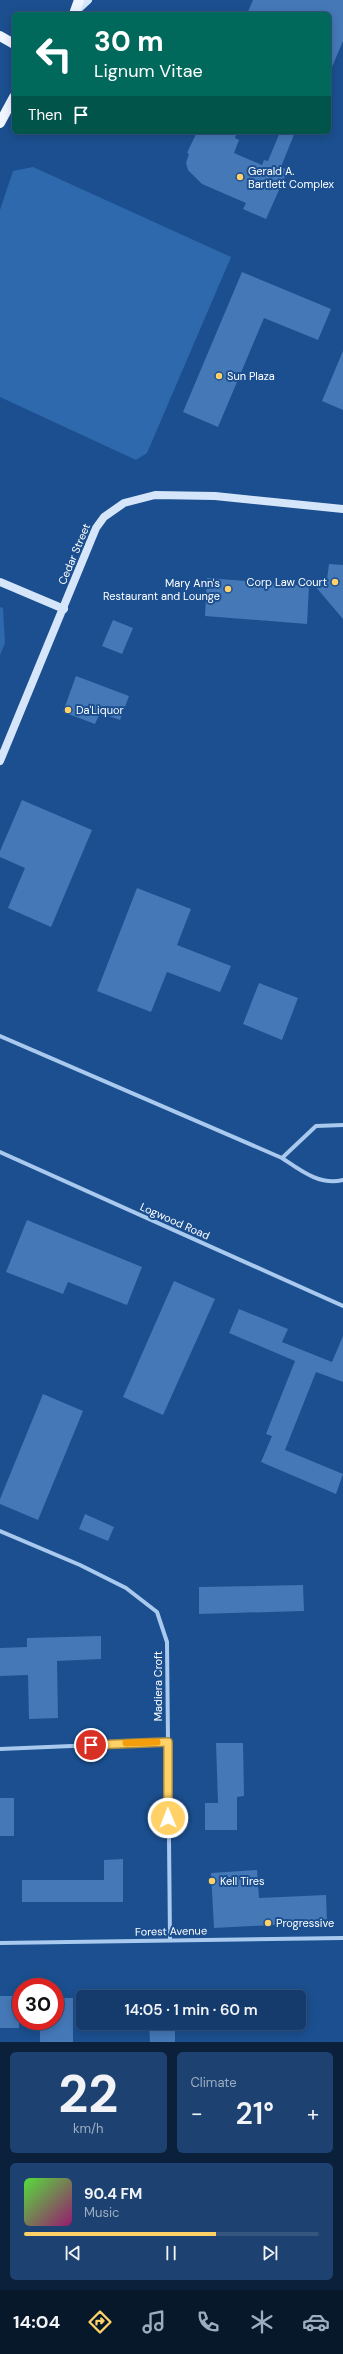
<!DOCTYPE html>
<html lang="en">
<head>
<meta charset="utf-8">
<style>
	body { margin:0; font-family:"DM Sans",sans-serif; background:#1d4271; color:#f1f3f6; height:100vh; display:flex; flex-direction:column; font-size:15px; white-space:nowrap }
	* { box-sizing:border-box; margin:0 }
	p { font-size:13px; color:#9dadc1 }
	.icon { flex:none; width:22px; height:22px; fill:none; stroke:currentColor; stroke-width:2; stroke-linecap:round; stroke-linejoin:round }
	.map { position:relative; height:2042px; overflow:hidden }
	.drawer { display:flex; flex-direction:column; gap:10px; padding:10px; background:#0b203b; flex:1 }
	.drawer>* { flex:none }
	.top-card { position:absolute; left:12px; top:12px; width:319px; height:122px; border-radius:6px; box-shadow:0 2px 10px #0003,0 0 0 1px #33557e; background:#00695c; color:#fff; overflow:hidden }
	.speed { position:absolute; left:12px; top:1978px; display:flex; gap:8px; font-size:20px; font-weight:700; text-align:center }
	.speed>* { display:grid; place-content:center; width:52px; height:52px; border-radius:50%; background:#143b6b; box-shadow:0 2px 10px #0003,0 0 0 1px #33557e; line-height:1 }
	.speed .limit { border:6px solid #d22; background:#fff; color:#111 }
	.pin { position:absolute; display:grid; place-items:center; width:34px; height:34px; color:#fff; margin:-17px; border:2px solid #fff; border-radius:50%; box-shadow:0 1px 4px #0007 }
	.me { position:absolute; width:44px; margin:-22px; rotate:359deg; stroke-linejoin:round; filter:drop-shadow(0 0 3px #0008) }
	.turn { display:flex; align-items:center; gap:14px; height:84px; padding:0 16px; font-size:18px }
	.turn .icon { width:52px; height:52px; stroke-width:2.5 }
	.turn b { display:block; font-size:28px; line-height:34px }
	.then { display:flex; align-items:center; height:38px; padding:0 16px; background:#0003; gap:8px; font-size:15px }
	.big { font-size:30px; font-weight:600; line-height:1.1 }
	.drawer .card { flex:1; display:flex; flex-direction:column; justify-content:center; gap:6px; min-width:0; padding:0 14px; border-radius:6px; background:#1d4271 }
	.drawer .dial { align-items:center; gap:0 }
	.dial b { font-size:52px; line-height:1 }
	.song { display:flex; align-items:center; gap:12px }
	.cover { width:48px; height:48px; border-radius:6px; background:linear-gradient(135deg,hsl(110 70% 55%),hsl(320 70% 35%)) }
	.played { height:4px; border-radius:2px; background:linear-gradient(90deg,#ffd166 65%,#33557e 65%) }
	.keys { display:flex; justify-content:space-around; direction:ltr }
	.heat { display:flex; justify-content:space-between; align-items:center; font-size:22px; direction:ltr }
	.drawer .tiles { flex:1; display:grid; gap:10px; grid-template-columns:1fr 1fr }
	.card:last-child { grid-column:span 2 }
	.trip { position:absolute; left:76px; top:1990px; width:230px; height:40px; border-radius:6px; background:#143b6b; box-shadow:0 2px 10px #0003,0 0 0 1px #33557e; font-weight:600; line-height:40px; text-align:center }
	.dock { display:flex; height:64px; justify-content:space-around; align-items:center; background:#08182b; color:#9dadc1 }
	.dock .icon { width:28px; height:28px }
	.dock .selected { color:#ffd166 }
	.dock b { font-size:18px; color:#f1f3f6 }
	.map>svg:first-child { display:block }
	.green { fill:#2e69ad }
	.building { fill:#4478b7 }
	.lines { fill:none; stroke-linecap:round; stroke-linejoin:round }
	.street { stroke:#a9c9ee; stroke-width:4 }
	.secondary { stroke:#d6e6fa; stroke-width:8 }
	.primary { stroke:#f0f6ff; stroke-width:10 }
	.route-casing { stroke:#a68842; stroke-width:10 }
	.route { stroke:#ffd166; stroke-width:7 }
	.slow { stroke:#f59e0b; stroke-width:7 }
	.poi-dot { fill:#ffd166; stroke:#1b4f8f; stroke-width:1.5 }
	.labels { text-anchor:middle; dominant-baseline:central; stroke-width:4; stroke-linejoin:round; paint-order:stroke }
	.poi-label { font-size:11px; fill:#fff; stroke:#1b4f8f; text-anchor:start }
	.street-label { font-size:11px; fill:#fff; stroke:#1b4f8f }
</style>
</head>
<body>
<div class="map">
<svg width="343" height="2042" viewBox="0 0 343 2042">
	<rect width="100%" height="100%" fill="#1b4f8f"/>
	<!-- green -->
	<g class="green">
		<path d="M33,167L231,257L147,453L136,460L0,397V210L13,171Z"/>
		<path d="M0,607L3,608L5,643L0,655Z"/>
	</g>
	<!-- building -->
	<g class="building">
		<path d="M253,0H343V41L329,74V14H247Z"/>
		<path d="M197,132H237L235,138L239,140L234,153L262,165L264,160L268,161L280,132H295L281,167L288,170L266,219L243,209L246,203L202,184L188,170L186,163L189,154L187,153Z"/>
		<path d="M242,272L331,309L318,340L264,318L218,427L183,412Z"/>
		<path d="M343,351V410L322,401Z"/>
		<path d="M329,564L343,565V619L315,586L326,587Z"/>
		<path d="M207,578L309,586L307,624L205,616Z"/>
		<path d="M113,620L133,628L122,654L102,646Z"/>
		<path d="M76,676L129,696L120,720L100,713L95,724L63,712Z"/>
		<path d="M22,800L92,830L51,927L8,908L25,868L0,857V851Z"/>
		<path d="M137,888L191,909L177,945L231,966L220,992L167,972L151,1012L97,991Z"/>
		<path d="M259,983L298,998L282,1040L243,1024Z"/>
		<path d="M27,1220L142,1267L127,1305L68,1282L63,1294L6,1272Z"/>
		<path d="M174,1281L215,1299L163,1415L123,1397Z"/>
		<path d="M239,1309L288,1329L282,1342L332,1362L343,1336V1382L316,1372L285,1450L343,1474L336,1494L261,1462L272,1436L266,1434L295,1361L229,1333Z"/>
		<path d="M43,1394L83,1411L38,1520L0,1504V1499Z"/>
		<path d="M85,1514L114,1527L108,1541L79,1529Z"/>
		<path d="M303,1585L304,1611L199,1614V1587Z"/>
		<path d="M101,1636V1659L57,1661L58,1718L29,1719L28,1675L0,1676V1648L27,1647V1638Z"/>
		<path d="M216,1743H243L244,1796L237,1797V1830H205V1803H218Z"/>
		<rect x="0" y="1798" width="14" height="38"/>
		<path d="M123,1859V1902H22V1880H104V1860Z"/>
		<path d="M257,1870L259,1898L326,1895L327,1922L214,1928L211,1873Z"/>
		<rect x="0" y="1996" width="19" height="32"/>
		<path d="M55,1998H73V2042H40V2021H55Z"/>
		<path d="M149,2023H175V2042H150Z"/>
	</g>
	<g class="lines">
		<!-- street -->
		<g class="street">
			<path d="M0,1036L282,1158C300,1170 320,1186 343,1180"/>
			<path d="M0,1152L343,1306"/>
			<path d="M282,1158L316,1126L343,1125"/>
			<path d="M0,1531L80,1565L126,1588L157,1612L167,1642L170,1939"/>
			<path d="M0,1749L167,1742"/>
			<path d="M0,1943L343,1938"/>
		</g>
		<!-- secondary -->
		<g class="secondary">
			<path d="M76,11L88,0"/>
			<path d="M0,582L64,609"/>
			<path d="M0,761L96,528L104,517L124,503L155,495L215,496L343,509"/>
		</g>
		<!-- primary -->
		<g class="primary">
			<path d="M74,14L79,0"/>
			<path d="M0,36L14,44"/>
			<path d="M0,123L14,97"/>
		</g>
	</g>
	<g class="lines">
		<defs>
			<path id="route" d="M91,1745L168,1742V1818"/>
		</defs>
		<!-- route casing -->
		<use href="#route" class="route-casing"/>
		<!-- route -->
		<use href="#route" class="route"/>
		<!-- slow -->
		<path class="slow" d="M126,1743L157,1742"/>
	</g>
	<!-- markers -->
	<g class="poi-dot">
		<circle cx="240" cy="177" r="4"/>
		<circle cx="219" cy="376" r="4"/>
		<circle cx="335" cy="582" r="4"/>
		<circle cx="228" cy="589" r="4"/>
		<circle cx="68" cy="710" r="4"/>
		<circle cx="212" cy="1881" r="4"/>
		<circle cx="268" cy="1923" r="4"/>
	</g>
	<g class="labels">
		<!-- poi labels -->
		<g class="poi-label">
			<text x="248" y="171">Gerald A.<tspan x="248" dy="13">Bartlett Complex</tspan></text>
			<text x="227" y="376">Sun Plaza</text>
			<text x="327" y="582" text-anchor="end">Corp Law Court</text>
			<text x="220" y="583" text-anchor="end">Mary Ann's<tspan x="220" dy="13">Restaurant and Lounge</tspan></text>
			<text x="76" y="710">Da'Liquor</text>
			<text x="220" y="1881">Kell Tires</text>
			<text x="276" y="1923">Progressive</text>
		</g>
		<!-- street labels -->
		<g class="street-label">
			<text transform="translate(74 554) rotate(-67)">Cedar Street</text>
			<text transform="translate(175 1221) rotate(24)">Logwood Road</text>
			<text transform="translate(158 1686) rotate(-90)">Madiera Croft</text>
			<text transform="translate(171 1931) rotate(-1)">Forest Avenue</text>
		</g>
	</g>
</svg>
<div class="speed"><div class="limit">30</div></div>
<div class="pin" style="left:91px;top:1745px;background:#d93025"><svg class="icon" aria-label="arrive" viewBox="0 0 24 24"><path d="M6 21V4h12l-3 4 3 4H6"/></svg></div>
<svg class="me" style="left:168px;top:1818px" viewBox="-20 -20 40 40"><circle r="17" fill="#ffd166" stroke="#fff" stroke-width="3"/><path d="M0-11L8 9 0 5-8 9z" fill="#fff"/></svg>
<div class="trip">14:05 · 1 min · 60 m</div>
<div class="top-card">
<div class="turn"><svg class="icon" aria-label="left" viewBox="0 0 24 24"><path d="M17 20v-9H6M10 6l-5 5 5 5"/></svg><div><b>30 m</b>Lignum Vitae</div></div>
<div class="then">Then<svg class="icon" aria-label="arrive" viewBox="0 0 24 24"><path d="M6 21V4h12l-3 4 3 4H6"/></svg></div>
</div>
</div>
<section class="drawer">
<div class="tiles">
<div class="card dial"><b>22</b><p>km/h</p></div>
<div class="card"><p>Climate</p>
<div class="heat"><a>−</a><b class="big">21°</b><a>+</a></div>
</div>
<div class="card">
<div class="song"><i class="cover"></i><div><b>90.4 FM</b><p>Music</p></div></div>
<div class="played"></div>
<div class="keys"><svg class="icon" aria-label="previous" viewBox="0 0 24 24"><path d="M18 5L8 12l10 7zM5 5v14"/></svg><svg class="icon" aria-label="pause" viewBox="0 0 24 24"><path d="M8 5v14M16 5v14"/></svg><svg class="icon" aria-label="next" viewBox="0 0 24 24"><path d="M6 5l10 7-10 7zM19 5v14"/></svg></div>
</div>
</div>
</section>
<nav class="dock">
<b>14:04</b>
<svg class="icon selected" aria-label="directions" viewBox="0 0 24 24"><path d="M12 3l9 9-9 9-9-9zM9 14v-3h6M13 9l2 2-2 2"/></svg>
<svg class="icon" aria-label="music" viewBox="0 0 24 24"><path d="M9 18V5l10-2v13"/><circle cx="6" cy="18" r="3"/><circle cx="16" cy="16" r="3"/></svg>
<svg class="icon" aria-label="phone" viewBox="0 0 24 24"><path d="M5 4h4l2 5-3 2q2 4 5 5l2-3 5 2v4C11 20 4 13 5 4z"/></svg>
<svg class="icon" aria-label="climate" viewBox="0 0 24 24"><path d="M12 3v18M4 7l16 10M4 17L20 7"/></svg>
<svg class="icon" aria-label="car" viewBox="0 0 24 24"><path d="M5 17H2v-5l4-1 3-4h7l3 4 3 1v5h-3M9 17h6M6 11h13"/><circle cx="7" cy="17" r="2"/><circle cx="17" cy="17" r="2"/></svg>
</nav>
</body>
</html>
